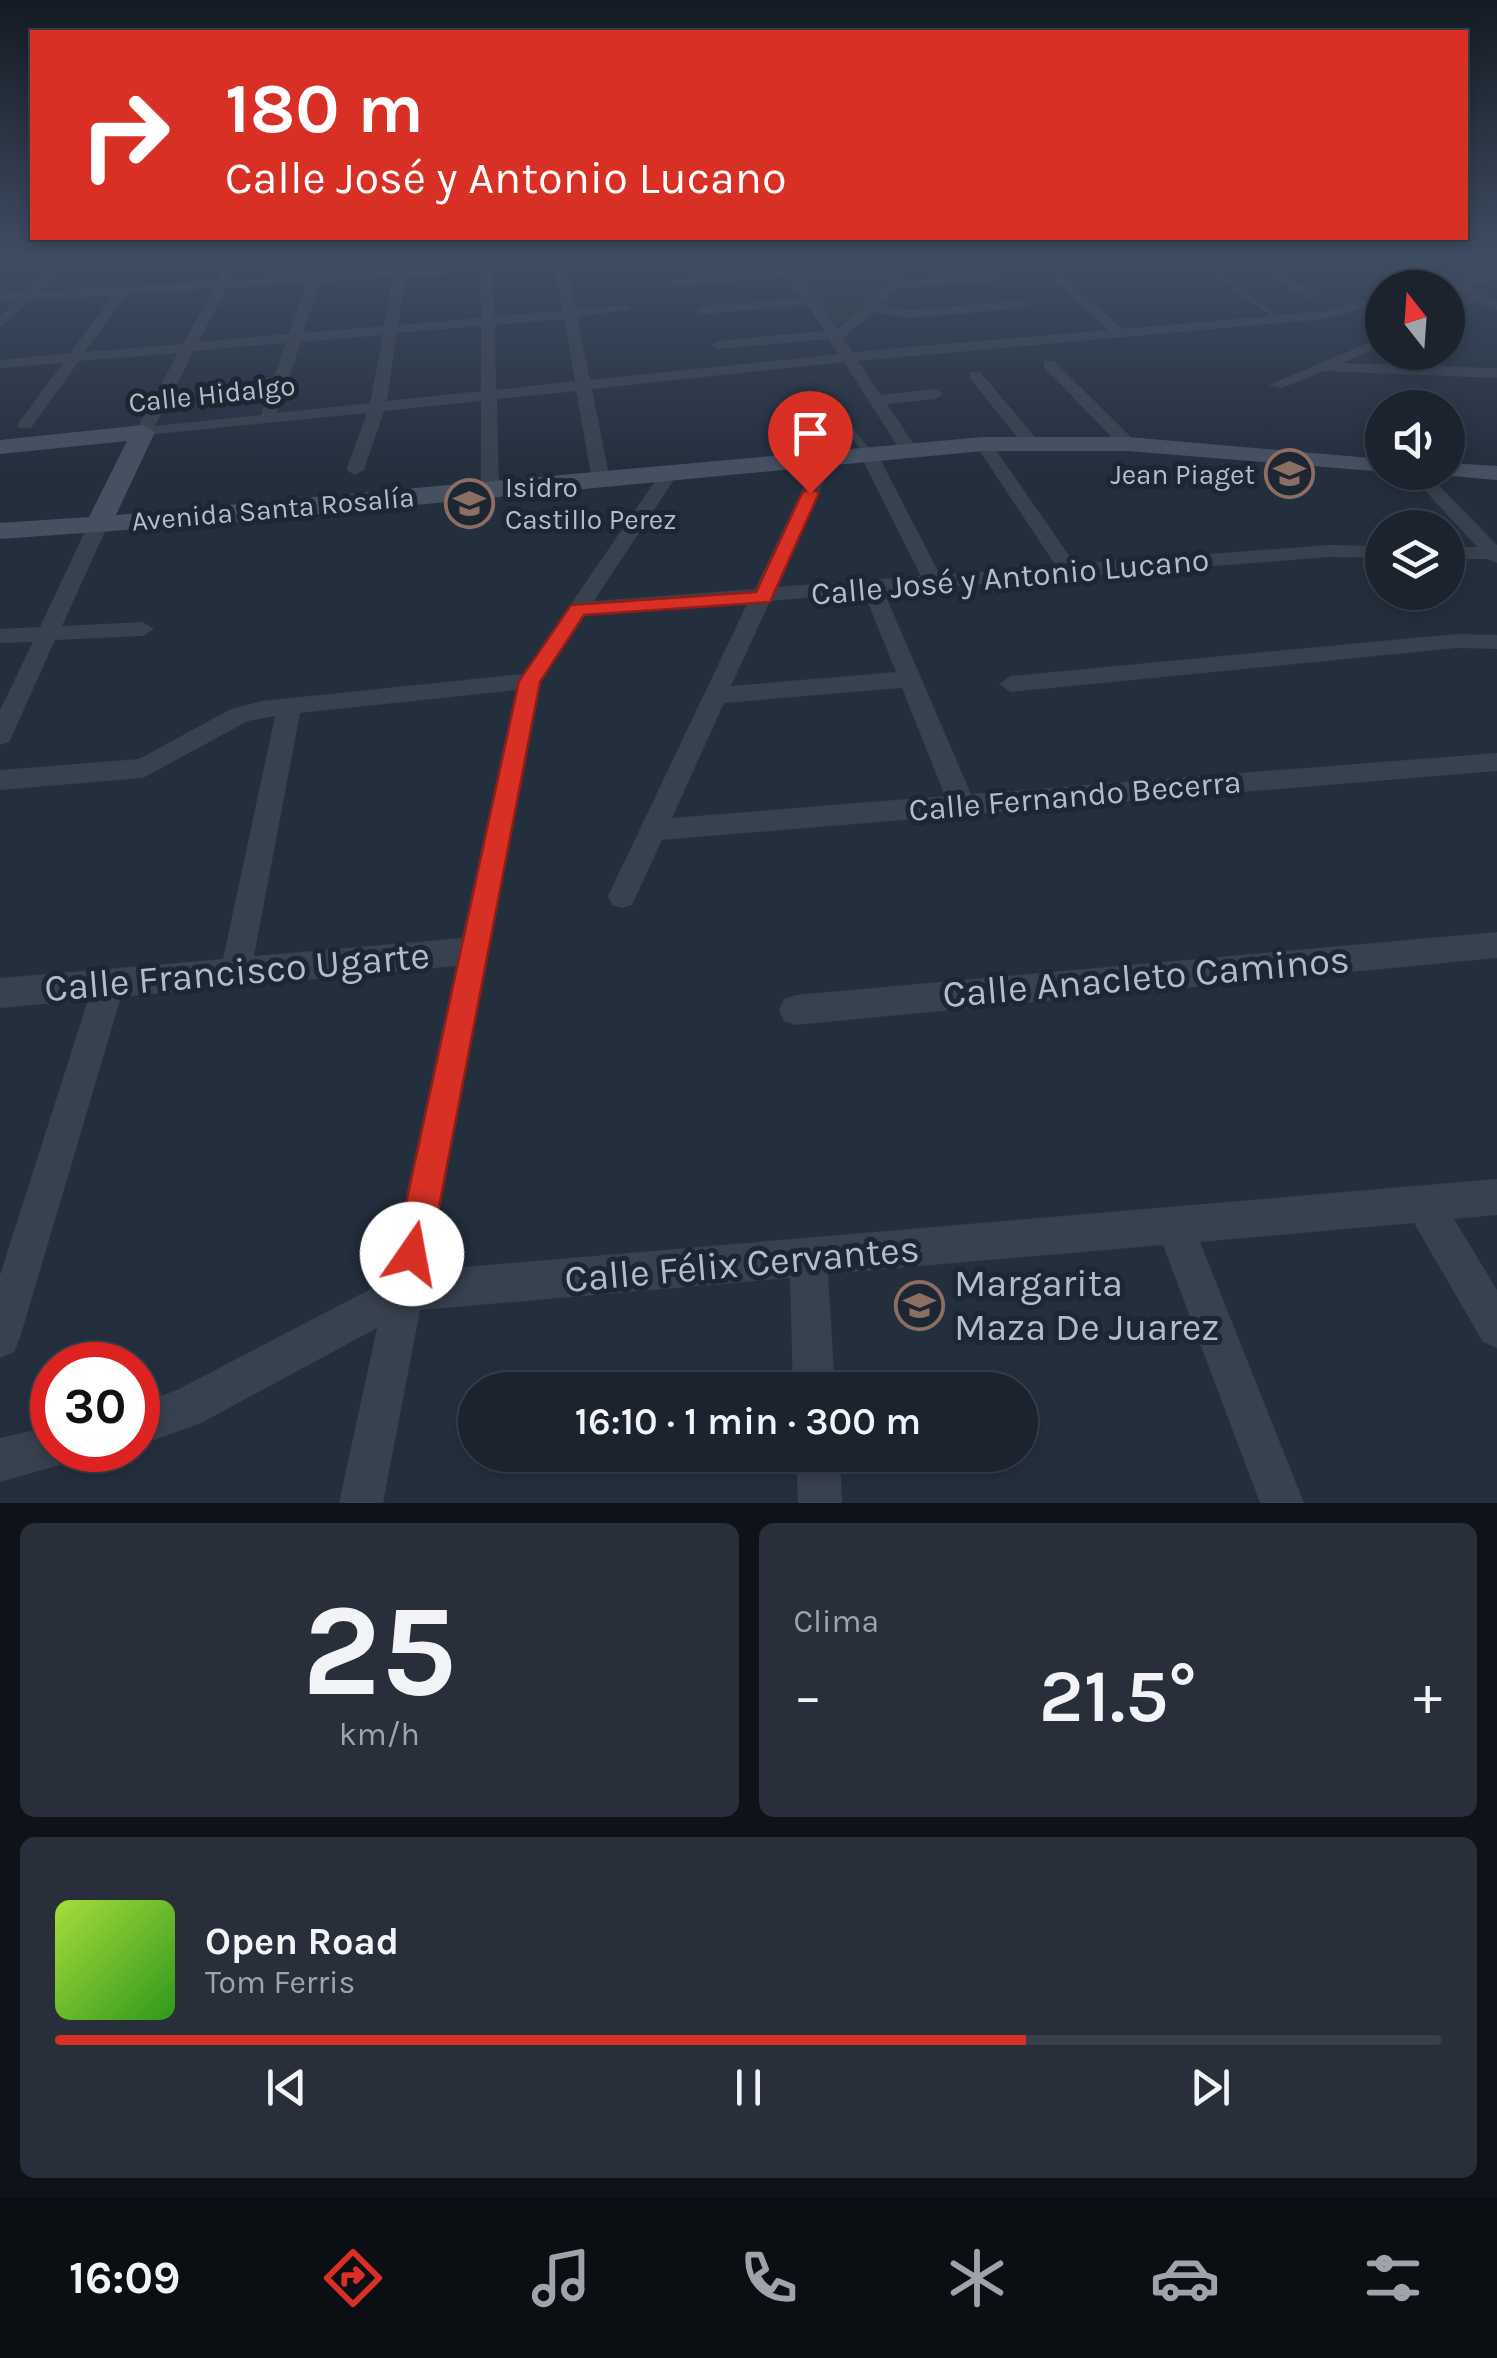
<!DOCTYPE html>
<html lang="es">
<head>
<meta charset="utf-8">
<style>
	body { margin:0; font-family:Karla,sans-serif; background:#282f3a; color:#f1f3f6; height:100vh; display:flex; flex-direction:column; font-size:38px; white-space:nowrap }
	* { box-sizing:border-box; margin:0 }
	p { font-size:32px; color:#a0a4aa }
	.icon { flex:none; width:55px; height:55px; fill:none; stroke:currentColor; stroke-width:2; stroke-linecap:round; stroke-linejoin:round }
	.map { position:relative; height:1503px; overflow:hidden }
	.drawer { display:flex; flex-direction:column; gap:20px; padding:20px; background:#0f1319; flex:1 }
	.drawer>* { flex:none }
	.top-card { position:absolute; left:30px; top:30px; width:1438px; height:210px; border-radius:0px; box-shadow:0 5px 15px #0003,0 0 0 2px #39404a; background:#d93025; color:#fff; overflow:hidden }
	.needle { width:65px; rotate:343deg }
	.tools { position:absolute; left:1365px; top:270px; display:grid; gap:20px }
	.tools a { display:grid; place-items:center; width:100px; height:100px; border-radius:50%; background:#1b232e; box-shadow:0 5px 15px #0003,0 0 0 2px #39404a; font-size:50px }
	.speed { position:absolute; left:30px; top:1342px; display:flex; gap:20px; font-size:50px; font-weight:700; text-align:center }
	.speed>* { display:grid; place-content:center; width:130px; height:130px; border-radius:50%; background:#1b232e; box-shadow:0 5px 15px #0003,0 0 0 2px #39404a; line-height:1 }
	.speed .limit { border:15px solid #d22; background:#fff; color:#111 }
	.pin { position:absolute; display:grid; place-items:center; width:85px; height:85px; color:#fff; margin:-102px -42px; border-radius:50% 50% 50% 0; rotate:-45deg; box-shadow:0 0 10px #0007 }
	.pin .icon { rotate:45deg }
	.me { position:absolute; width:110px; margin:-55px; rotate:12deg; stroke-linejoin:round; filter:drop-shadow(0 0 8px #0008) }
	.turn { display:flex; align-items:center; gap:35px; height:210px; padding:0 30px; font-size:45px }
	.turn .icon { width:130px; height:130px; stroke-width:2.5 }
	.turn b { display:block; font-size:70px; line-height:85px }
	.big { font-size:75px; font-weight:600; line-height:1.1 }
	.drawer .tile { flex:1; display:flex; flex-direction:column; justify-content:center; gap:15px; min-width:0; padding:0 35px; border-radius:15px; background:#282f3a }
	.drawer .dial { align-items:center; gap:0 }
	.dial b { font-size:130px; line-height:1 }
	.song { display:flex; align-items:center; gap:30px }
	.cover { width:120px; height:120px; border-radius:15px; background:linear-gradient(135deg,hsl(80 70% 55%),hsl(110 70% 35%)) }
	.played { height:10px; border-radius:5px; background:linear-gradient(90deg,#d93025 70%,#39404a 70%) }
	.keys { display:flex; justify-content:space-around; direction:ltr }
	.heat { display:flex; justify-content:space-between; align-items:center; font-size:55px; direction:ltr }
	.drawer .tiles { flex:1; display:grid; gap:20px; grid-template-columns:1fr 1fr }
	.tile:last-child { grid-column:span 2 }
	.trip { position:absolute; left:458px; top:1372px; width:580px; height:100px; border-radius:50px; background:#1b232e; box-shadow:0 5px 15px #0003,0 0 0 2px #39404a; font-weight:600; line-height:100px; text-align:center }
	.tab-bar { display:flex; height:160px; justify-content:space-around; align-items:center; background:#0b0e12; color:#a0a4aa }
	.tab-bar .icon { width:70px; height:70px }
	.tab-bar .on { color:#d93025 }
	.tab-bar b { font-size:45px; color:#f1f3f6 }
	.map>svg:first-child { display:block }
	.green { fill:#263c3f }
	.lines { fill:none; stroke-linecap:round; stroke-linejoin:round }
	.lane { fill:#38414e; fill-rule:evenodd }
	.street { fill:#38414e; fill-rule:evenodd }
	.secondary { fill:#465061; fill-rule:evenodd }
	.route { fill:#d93025; stroke:#8d1f18; stroke-width:2.5 }
	.labels { text-anchor:middle; dominant-baseline:central; stroke-width:10; stroke-linejoin:round; paint-order:stroke }
	.far-street-label { font-size:28px; fill:#b4bcc9; stroke:#1d2633 }
	.far-poi-label { font-size:28px; fill:#b4bcc9; stroke:#1d2633; text-anchor:end }
	.street-label { font-size:32px; fill:#b4bcc9; stroke:#1d2633 }
	.near-street-label { font-size:38px; fill:#b4bcc9; stroke:#1d2633 }
	.near-poi-label { font-size:38px; fill:#b4bcc9; stroke:#1d2633; text-anchor:start }
</style>
</head>
<body>
<div class="map">
<svg width="1497" height="1503" viewBox="0 0 1497 1503">
	<rect width="100%" height="100%" fill="#242f3e"/>
	<!-- green -->
	<path class="green" d="M832,257L902,262L888,287L835,328L808,289Z"/>
	<g class="lines">
		<!-- lane -->
		<g class="lane">
			<path d="M1212,270H1216L1281,319V321H1277L1212,272Z"/>
			<path d="M827,403H833L871,451V455H865L827,407Z"/>
		</g>
		<!-- street -->
		<g class="street">
			<path d="M0,257H32L0,263Z"/>
			<path d="M59,257H72L39,292L218,281L231,257H243L231,280L310,275L316,257H328L322,274L560,259L566,263L575,309L626,305L633,309L577,317L590,380L839,354L828,339L718,349L711,345L718,341L824,331L808,305L702,314L695,310L702,306L803,298L788,277L673,287L667,283L673,279L782,270L771,257H784L801,276L817,257H829L808,284L837,329L887,287L903,257H915L903,280L996,273L1002,277L996,281L899,288L882,305L910,310L1023,300L1030,304L1023,308L910,318L874,312L843,338L853,352L1108,330L1055,282L1053,279L1059,275L1123,329L1324,311L1382,295V303L1325,319L858,361L881,395L935,389L943,394L935,399L887,404L917,449L908,454L902,453L844,362L592,389L610,480L601,485L592,480L576,391L497,399L499,490L490,495L481,490V401L384,411L364,470L355,475L346,470L367,413L137,436L135,432L178,353L79,361L31,428H19L17,425L63,363L0,368V360L70,353L113,295L31,300L0,328V316L15,301L0,302V294L24,293ZM555,267L562,311L494,316L493,271ZM481,272V318L398,325L406,276ZM393,277L384,326L303,333L320,282ZM307,283L289,334L198,342L227,288ZM214,288L183,344L85,352L127,294ZM564,319L575,381L496,390L495,325ZM481,326V391L387,401L397,333ZM383,335L370,403L277,413L301,342ZM286,343L261,415L155,426L194,351Z"/>
			<path d="M1033,257H1086L1003,267L997,263Z"/>
			<path d="M1244,257H1258L1317,295L1305,298Z"/>
			<path d="M1437,257L1460,258L1398,271L1392,267Z"/>
			<path d="M1497,271V279L1466,284L1497,302V311L1479,302L1448,314V305L1469,297L1452,287L1420,288Z"/>
			<path d="M1382,337V346L1342,363L1497,368V378L1324,371L1282,388L1269,385Z"/>
			<path d="M1044,361H1054L1134,440V448H1122L1044,367Z"/>
			<path d="M970,372H980L1036,438V446H1024L970,378Z"/>
			<path d="M983,439L989,440L1075,564L1329,545L1382,546V558L1329,557L884,592L971,794L1497,753V771L662,840L632,905L622,908L612,905L608,896L748,602L585,615L541,682L428,1270L1497,1179V1215L1454,1219L1497,1290V1348L1483,1342L1414,1223L1200,1242L1304,1503H1260L1163,1245L828,1274L835,1390H793L790,1278L420,1310L383,1503H339L377,1328L201,1423L138,1446V1404L177,1390L388,1280L456,966L121,997L20,1338L14,1352L0,1358V1275L88,1000L0,1008V978L223,959L275,716L248,721L143,778L0,790V770L139,759L231,709L262,701L523,674L662,471L668,470L677,475L594,601L755,589L817,458L826,453L835,458L776,587L921,576L859,453L868,448L877,453L940,575L1056,566L975,444ZM864,593L896,672L731,686L770,601ZM902,688L945,796L672,818L724,703ZM516,690L462,938L254,956L300,713Z"/>
			<path d="M1408,472H1426L1497,545V563L1488,559H1448V547H1477Z"/>
			<path d="M98,519L108,525L62,626L143,622L154,629L143,636L55,640L12,736L9,742L0,745V710L33,642L0,643V629L40,627L88,525Z"/>
			<path d="M1456,634L1497,635V649L1456,648L1011,692L999,684L1011,676Z"/>
			<path d="M1497,932V958L795,1025L784,1021L779,1010L784,999L795,995Z"/>
			<path d="M52,1426V1450H73L67,1463L0,1482V1438Z"/>
			<path d="M796,1455H840L842,1503H798Z"/>
		</g>
		<!-- secondary -->
		<g class="secondary">
			<path d="M143,425L155,432L116,515L983,437H1128L1382,459L1385,472L1128,451H983L237,522L0,539V523L89,517L127,441L0,454V440Z"/>
			<path d="M1448,463L1497,466V480L1439,475L1437,472H1448Z"/>
		</g>
	</g>
	<!-- sky -->
	<linearGradient id="sky" x2="0" y2="1"><stop stop-color="#141a22"/><stop offset="0.55" stop-color="#3f4d63"/><stop offset="1" stop-color="#3f4d63" stop-opacity="0"/></linearGradient>
	<rect width="1497" height="467" fill="url(#sky)"/>
	<!-- route -->
	<path class="route" d="M810,488L819,493L770,602L584,615L540,682L430,1254L425,1267L412,1272L400,1267L395,1254L519,681L571,605L756,592L802,493Z"/>
	<!-- icons -->
	<defs>
		<symbol id="school-ring" viewBox="-11 -11 22 22"><circle r="9.5" fill="#1d2633" stroke="#8d6e63" stroke-width="1.5"/><path d="M0-5L7-2L0 1L-7-2ZM-4 1L0 2.5L4 1V4Q0 6-4 4Z" fill="#8d6e63"/></symbol>
	</defs>
	<g fill-rule="evenodd">
		<use href="#school-ring" x="1262" y="446" width="55" height="55"/>
		<use href="#school-ring" x="442" y="476" width="55" height="55"/>
		<use href="#school-ring" x="892" y="1278" width="55" height="55"/>
	</g>
	<g class="labels">
		<!-- far-street labels -->
		<g class="far-street-label">
			<text transform="translate(212 394) rotate(-6)">Calle Hidalgo</text>
			<text transform="translate(273 509) rotate(-5)">Avenida Santa Rosalía</text>
		</g>
		<!-- far-poi labels -->
		<g class="far-poi-label">
			<text x="1255" y="474">Jean Piaget</text>
			<text x="505" y="487" text-anchor="start">Isidro<tspan x="505" dy="32">Castillo Perez</tspan></text>
		</g>
		<!-- street labels -->
		<g class="street-label">
			<text transform="translate(1010 577) rotate(-5)">Calle José y Antonio Lucano</text>
			<text transform="translate(1075 796) rotate(-5)">Calle Fernando Becerra</text>
		</g>
		<!-- near-street labels -->
		<g class="near-street-label">
			<text transform="translate(237 972) rotate(-5)">Calle Francisco Ugarte</text>
			<text transform="translate(1146 977) rotate(-5)">Calle Anacleto Caminos</text>
			<text transform="translate(742 1264) rotate(-5)">Calle Félix Cervantes</text>
		</g>
		<!-- near-poi labels -->
		<g class="near-poi-label">
			<text x="954" y="1283">Margarita<tspan x="954" dy="44">Maza De Juarez</tspan></text>
		</g>
	</g>
</svg>
<div class="tools">
<a><svg class="needle" viewBox="-14 -14 28 28"><path d="M0-13l5 13h-10z" fill="#e53935"/><path d="M0 13l5-13h-10z" fill="#a0a4aa"/></svg></a>
<a><svg class="icon" aria-label="sound" viewBox="0 0 24 24"><path d="M4 9h4l5-4v14l-5-4H4zM17 9q2 3 0 6"/></svg></a>
<a><svg class="icon" aria-label="layers" viewBox="0 0 24 24"><path d="M12 4l9 5-9 5-9-5zM3 14l9 5 9-5"/></svg></a>
</div>
<div class="speed"><div class="limit">30</div></div>
<div class="pin" style="left:810px;top:493px;background:#d93025"><svg class="icon" aria-label="arrive" viewBox="0 0 24 24"><path d="M6 21V4h12l-3 4 3 4H6"/></svg></div>
<svg class="me" style="left:412px;top:1254px" viewBox="-20 -20 40 40"><circle r="19" fill="#fff"/><path d="M0-13L10 11 0 6-10 11z" fill="#d93025"/></svg>
<div class="trip">16:10 · 1 min · 300 m</div>
<div class="top-card">
<div class="turn"><svg class="icon" aria-label="right" viewBox="0 0 24 24"><path d="M7 20v-9h11M14 6l5 5-5 5"/></svg><div><b>180 m</b>Calle José y Antonio Lucano</div></div>
</div>
</div>
<section class="drawer">
<div class="tiles">
<div class="tile dial"><b>25</b><p>km/h</p></div>
<div class="tile"><p>Clima</p>
<div class="heat"><a>−</a><b class="big">21.5°</b><a>+</a></div>
</div>
<div class="tile">
<div class="song"><i class="cover"></i><div><b>Open Road</b><p>Tom Ferris</p></div></div>
<div class="played"></div>
<div class="keys"><svg class="icon" aria-label="previous" viewBox="0 0 24 24"><path d="M18 5L8 12l10 7zM5 5v14"/></svg><svg class="icon" aria-label="pause" viewBox="0 0 24 24"><path d="M8 5v14M16 5v14"/></svg><svg class="icon" aria-label="next" viewBox="0 0 24 24"><path d="M6 5l10 7-10 7zM19 5v14"/></svg></div>
</div>
</div>
</section>
<nav class="tab-bar">
<b>16:09</b>
<svg class="icon on" aria-label="directions" viewBox="0 0 24 24"><path d="M12 3l9 9-9 9-9-9zM9 14v-3h6M13 9l2 2-2 2"/></svg>
<svg class="icon" aria-label="music" viewBox="0 0 24 24"><path d="M9 18V5l10-2v13"/><circle cx="6" cy="18" r="3"/><circle cx="16" cy="16" r="3"/></svg>
<svg class="icon" aria-label="phone" viewBox="0 0 24 24"><path d="M5 4h4l2 5-3 2q2 4 5 5l2-3 5 2v4C11 20 4 13 5 4z"/></svg>
<svg class="icon" aria-label="climate" viewBox="0 0 24 24"><path d="M12 3v18M4 7l16 10M4 17L20 7"/></svg>
<svg class="icon" aria-label="car" viewBox="0 0 24 24"><path d="M5 17H2v-5l4-1 3-4h7l3 4 3 1v5h-3M9 17h6M6 11h13"/><circle cx="7" cy="17" r="2"/><circle cx="17" cy="17" r="2"/></svg>
<svg class="icon" aria-label="filters" viewBox="0 0 24 24"><path d="M4 7h16M4 17h16"/><circle cx="9" cy="7" r="2"/><circle cx="15" cy="17" r="2"/></svg>
</nav>
</body>
</html>
